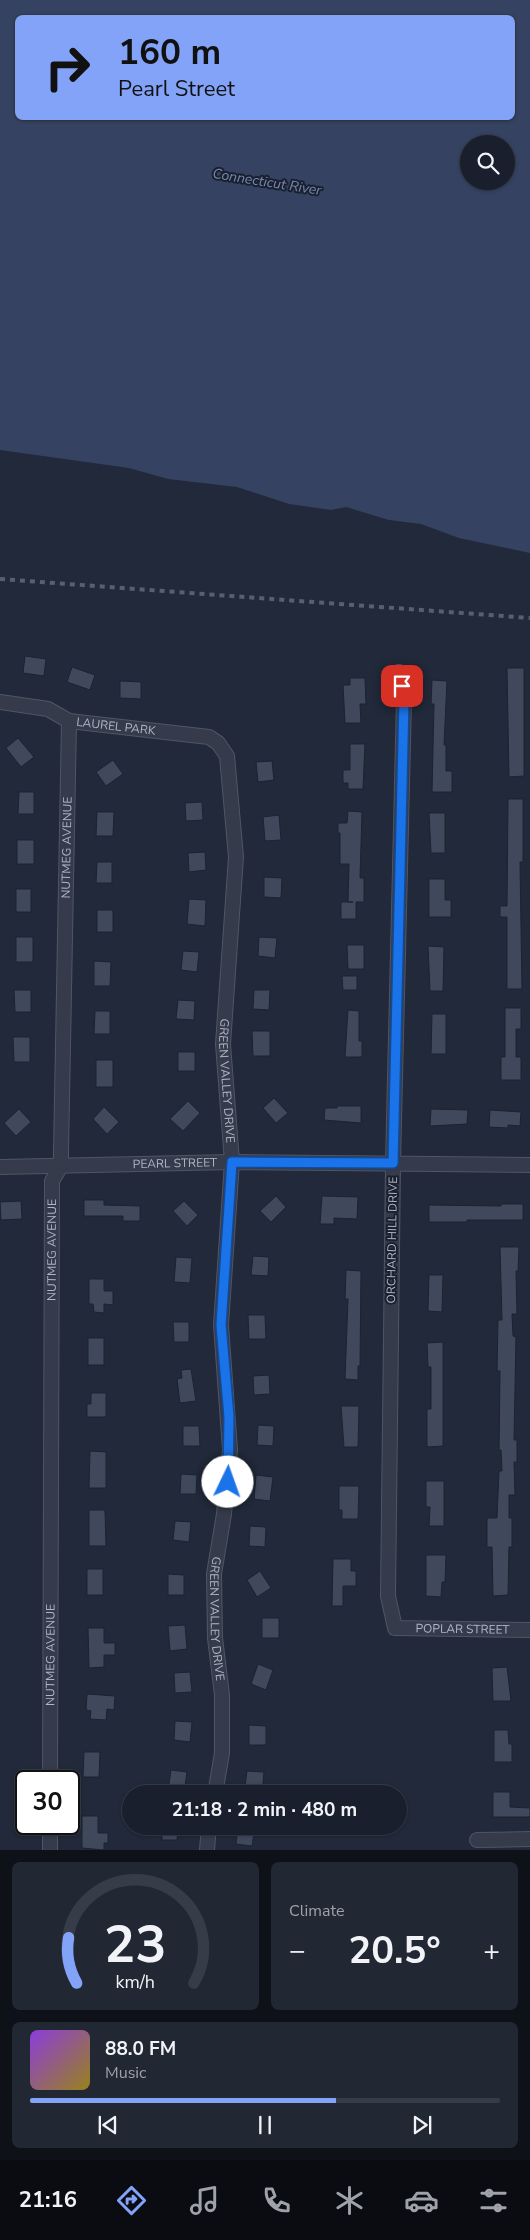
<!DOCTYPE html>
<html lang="en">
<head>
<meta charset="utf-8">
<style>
	body { margin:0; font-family:"Nunito Sans",sans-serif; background:#222734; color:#f1f3f6; height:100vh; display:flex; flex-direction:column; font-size:19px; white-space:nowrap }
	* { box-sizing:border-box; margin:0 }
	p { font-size:16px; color:#9fa2a9 }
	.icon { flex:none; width:28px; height:28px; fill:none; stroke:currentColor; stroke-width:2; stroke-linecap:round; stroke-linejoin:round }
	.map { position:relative; height:1850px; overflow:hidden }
	.panel { display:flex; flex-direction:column; gap:12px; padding:12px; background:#0e1118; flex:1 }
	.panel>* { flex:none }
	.banner { position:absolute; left:15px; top:15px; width:500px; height:105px; border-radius:8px; box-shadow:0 1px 4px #0004,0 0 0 1px #373d48; background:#83a3f8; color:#111; overflow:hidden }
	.tools { position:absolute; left:460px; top:135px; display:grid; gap:10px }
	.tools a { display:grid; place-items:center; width:55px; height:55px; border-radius:50%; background:#191f2c; box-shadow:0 1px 4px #0004,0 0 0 1px #373d48; font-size:25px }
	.speed { position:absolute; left:15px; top:1770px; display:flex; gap:10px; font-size:25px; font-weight:700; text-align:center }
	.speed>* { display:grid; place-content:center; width:65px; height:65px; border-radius:50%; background:#191f2c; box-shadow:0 1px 4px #0004,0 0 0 1px #373d48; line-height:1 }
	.speed .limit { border:2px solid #111; border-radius:8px; background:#fff; color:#111 }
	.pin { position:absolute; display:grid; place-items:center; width:42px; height:42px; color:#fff; margin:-21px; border-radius:10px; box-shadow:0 2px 8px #0006 }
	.me { position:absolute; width:55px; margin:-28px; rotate:3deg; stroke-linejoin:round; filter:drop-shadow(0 0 4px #0008) }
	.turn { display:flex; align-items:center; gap:18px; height:105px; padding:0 20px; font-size:22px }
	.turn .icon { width:65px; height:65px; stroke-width:2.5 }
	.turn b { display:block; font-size:35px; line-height:42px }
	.big { font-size:38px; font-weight:700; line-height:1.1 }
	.panel .tile { flex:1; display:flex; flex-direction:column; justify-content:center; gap:8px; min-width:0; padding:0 18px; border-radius:8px; background:#222734 }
	.panel .dial { align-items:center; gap:0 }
	.dial svg { height:130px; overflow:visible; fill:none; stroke:#373d48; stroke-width:7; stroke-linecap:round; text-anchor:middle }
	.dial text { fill:#f1f3f6; stroke:none }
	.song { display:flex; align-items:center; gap:15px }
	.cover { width:60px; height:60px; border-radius:8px; background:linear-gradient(135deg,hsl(270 70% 55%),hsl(50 70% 35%)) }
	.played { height:5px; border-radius:2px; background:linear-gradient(90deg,#83a3f8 65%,#373d48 65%) }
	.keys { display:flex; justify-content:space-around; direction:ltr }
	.heat { display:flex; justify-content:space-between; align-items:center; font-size:28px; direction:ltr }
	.panel .tiles { flex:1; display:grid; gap:12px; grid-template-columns:1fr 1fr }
	.tile:last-child { grid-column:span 2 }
	.trip { position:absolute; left:122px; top:1785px; width:285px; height:50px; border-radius:25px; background:#191f2c; box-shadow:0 1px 4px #0004,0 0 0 1px #373d48; font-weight:700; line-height:50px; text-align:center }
	.menu { display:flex; height:80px; justify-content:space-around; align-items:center; background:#0a0c12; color:#9fa2a9 }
	.menu .icon { width:35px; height:35px }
	.menu .on { color:#83a3f8 }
	.menu b { font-size:22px; color:#f1f3f6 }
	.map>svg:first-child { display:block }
	.water { fill:#354261; fill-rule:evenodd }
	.building { fill:#40485c; stroke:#1c2231 }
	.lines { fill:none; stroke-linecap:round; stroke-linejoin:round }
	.minor-casing { stroke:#505665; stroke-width:16 }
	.minor { stroke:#353b4a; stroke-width:14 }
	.rail { stroke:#575f71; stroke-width:4; stroke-dasharray:5 5; stroke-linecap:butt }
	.route-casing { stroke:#114b97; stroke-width:12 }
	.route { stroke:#1a73e8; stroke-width:9 }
	.labels { text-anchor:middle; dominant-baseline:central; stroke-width:4; stroke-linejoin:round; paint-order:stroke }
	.street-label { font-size:12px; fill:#b0b6c6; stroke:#1a202f }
	.water-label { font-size:14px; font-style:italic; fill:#7789af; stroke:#1a202f }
</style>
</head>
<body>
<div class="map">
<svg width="530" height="1850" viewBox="0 0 530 1850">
	<rect width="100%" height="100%" fill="#21293a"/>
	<!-- water -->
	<path class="water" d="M0,0H530V553L459,538L421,524L389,520L346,507L331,510L289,504L237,487L168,479L129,468L0,450ZM18,18H512V118H18ZM469,144H506V181H469Z"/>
	<!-- building -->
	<g class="building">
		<path d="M25,656L46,659L44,676L23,673Z"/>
		<path d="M72,667L95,675L90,690L67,682Z"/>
		<path d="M507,668H524V776L509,777Z"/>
		<path d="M350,678H365L366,704H360L361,723H345L343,685H350Z"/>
		<path d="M432,680L447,681L444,745H446V771H452V792H432L434,704H431Z"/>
		<path d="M120,681L141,682V699L120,698Z"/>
		<path d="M18,738L34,757L21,767L6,748Z"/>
		<path d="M350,744H365L363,789H348V783H343V770H350Z"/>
		<path d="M113,760L123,774L106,786L96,772Z"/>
		<path d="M272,761L274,780L258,782L256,762Z"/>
		<path d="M19,792H34V814H18Z"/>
		<path d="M508,799H523V862H520L522,989H507V917H500V906H507Z"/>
		<path d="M202,802L203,820L186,821L185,803Z"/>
		<path d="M348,811L362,812L360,878H364V902H356V919H341V902H353H348L349,864H340V833H338V823H347Z"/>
		<path d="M97,812H114L113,836H96Z"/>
		<path d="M429,813H445V853H431Z"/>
		<path d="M279,815L281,840L265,841L263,817Z"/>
		<rect x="17" y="840" width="17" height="24"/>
		<path d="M205,852L206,870L189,872L188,853Z"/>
		<path d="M97,862H112V883H96Z"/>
		<path d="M264,877L282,878L281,898L264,897Z"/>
		<path d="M429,879H445V900H451V917H429Z"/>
		<rect x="16" y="889" width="15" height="23"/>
		<path d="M189,899L206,900L205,926L187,924Z"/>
		<rect x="97" y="910" width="16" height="22"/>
		<rect x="16" y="937" width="17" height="25"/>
		<path d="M259,937L277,938L275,958L258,956Z"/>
		<path d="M347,945H364V969H348Z"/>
		<path d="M428,946L444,947L443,991H430Z"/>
		<path d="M183,951L199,952L197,972L181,970Z"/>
		<path d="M94,961L111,962L110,986H94Z"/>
		<path d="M342,976H357V990H343Z"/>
		<path d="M14,990H31V1012H15Z"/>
		<path d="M254,990H270L269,1010L253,1009Z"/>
		<path d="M178,1000L195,1001L194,1020L176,1019Z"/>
		<path d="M505,1008H521V1029H516V1057H521V1080H501V1057H505Z"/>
		<path d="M348,1010L359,1011V1041H362V1057H345Z"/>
		<path d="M95,1011H110V1034H94Z"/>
		<path d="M432,1014H446V1054H431Z"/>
		<path d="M252,1031H270V1056H253Z"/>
		<path d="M13,1037H30V1062H14Z"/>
		<rect x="178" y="1052" width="17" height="19"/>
		<rect x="96" y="1060" width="17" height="27"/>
		<path d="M274,1098L288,1113L276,1123L263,1108Z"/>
		<path d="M188,1101L200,1113L183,1131L170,1119Z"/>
		<path d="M337,1106H361V1123L324,1120L325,1108H337Z"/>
		<path d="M104,1107L119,1122L107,1134L93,1119Z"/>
		<path d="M19,1109L31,1122L16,1136L4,1123Z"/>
		<path d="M431,1109L468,1110L467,1124L430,1126Z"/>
		<path d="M490,1110L521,1112L520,1126L508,1125V1128L489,1127Z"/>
		<path d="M276,1196L286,1207L271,1222L260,1211Z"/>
		<path d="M322,1196L358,1197L357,1219L334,1218V1224H320Z"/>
		<path d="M84,1200H104V1205L140,1206V1221H123V1216H84Z"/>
		<path d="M21,1201L22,1219L1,1220L0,1202Z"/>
		<path d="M184,1201L198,1215L187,1226L173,1211Z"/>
		<path d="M501,1204H523V1220H467V1222H429V1205L501,1206Z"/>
		<path d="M500,1247H519L518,1271H516L517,1314H512L513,1336L516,1337L514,1440H517V1462H514L515,1495H509V1518H512V1547H509L508,1595L493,1596L492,1547H487V1518H497L499,1471H502L501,1450H499L500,1371H497L498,1320H502Z"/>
		<path d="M253,1256L269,1257L268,1276L251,1275Z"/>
		<path d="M176,1257L192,1258L190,1283L174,1282Z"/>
		<path d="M346,1270L361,1271L360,1366H358V1380L345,1379L348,1299H345Z"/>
		<path d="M429,1275H443L442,1312L428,1311Z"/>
		<path d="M89,1279H104V1291H113V1305L104,1304V1313L94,1312L93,1304H89Z"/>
		<path d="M248,1315H265L266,1339H249Z"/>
		<path d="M173,1322H189V1342H174Z"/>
		<rect x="88" y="1338" width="16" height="27"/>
		<path d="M443,1342V1446L427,1447V1409H431V1367H428L427,1343Z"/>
		<path d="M191,1369L196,1401L180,1403L177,1379L182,1378L181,1370Z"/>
		<path d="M269,1375L270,1394L254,1395L253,1376Z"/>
		<path d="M91,1393H106V1417H87V1404H91Z"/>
		<path d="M341,1406H359L358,1447H344Z"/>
		<path d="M258,1425L274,1426L273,1446L257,1445Z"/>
		<path d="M183,1426H199L200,1446H183Z"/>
		<path d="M90,1451L106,1452V1488H89Z"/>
		<path d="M181,1474L197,1475L196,1494H180Z"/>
		<path d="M256,1475L273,1477L270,1501L254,1499Z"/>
		<path d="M426,1481H444V1526H429L430,1507H426Z"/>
		<path d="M339,1486H359L358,1519H342V1510H339Z"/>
		<path d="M89,1510H105L106,1546H89Z"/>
		<path d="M175,1521L191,1522L189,1542L173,1540Z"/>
		<path d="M250,1526L266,1527L265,1547L249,1546Z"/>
		<path d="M426,1555H446L445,1582H442L441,1597L426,1596Z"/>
		<path d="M333,1559H351V1571H356V1586H343V1606H332Z"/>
		<rect x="87" y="1569" width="16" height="26"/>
		<path d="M260,1571L271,1588L257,1597L247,1580Z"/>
		<path d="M168,1574L184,1575V1595H168Z"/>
		<rect x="262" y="1618" width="17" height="20"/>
		<path d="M185,1625L187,1649L170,1651L168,1626Z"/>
		<path d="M88,1628H104V1643H115V1655H104V1667L89,1668Z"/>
		<path d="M258,1664L273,1670L266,1690L251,1684Z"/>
		<path d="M507,1667L511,1701H493L492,1668Z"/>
		<path d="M190,1672L192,1692L175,1693L174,1673Z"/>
		<path d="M87,1694L115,1696L114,1710L107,1709L106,1720L90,1719L91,1711L86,1710Z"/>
		<path d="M175,1721L192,1722L190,1742L174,1740Z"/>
		<path d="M249,1725L266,1726V1745H249Z"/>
		<path d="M494,1730H508L509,1744H512V1762H494Z"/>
		<path d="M84,1752H100L99,1777H83Z"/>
		<path d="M171,1770L187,1772L184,1793L168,1790Z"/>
		<path d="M247,1771L264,1772L262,1794H244Z"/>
		<path d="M493,1792H510V1807L530,1808V1817H493Z"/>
		<path d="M82,1816H98V1833H108V1843H104V1850L82,1848Z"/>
		<path d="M162,1826H178L177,1840H162Z"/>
		<path d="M238,1826H255L252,1846L236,1844Z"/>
	</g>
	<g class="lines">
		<defs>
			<g id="minor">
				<path id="s1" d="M399,672L404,700L393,1163L388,1596L395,1628L530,1630"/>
				<path id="s2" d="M0,702L48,709L69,721L209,737L218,743L227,756L236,857L223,1044L232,1162L221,1325L230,1450L224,1514L214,1574L215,1638L222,1695V1753L215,1794"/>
				<path id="s3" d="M0,1167L232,1162L530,1165"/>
				<path id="s4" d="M50,1781L52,1181L61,1166V1153L69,721"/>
				<path d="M477,1840L530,1839"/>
				<path d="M50,1850V1824"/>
				<path d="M207,1850L209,1826"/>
			</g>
		</defs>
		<!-- minor casing -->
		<use href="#minor" class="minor-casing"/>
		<!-- minor -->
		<use href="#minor" class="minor"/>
		<!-- rail -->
		<path class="rail" d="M0,579L530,618"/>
	</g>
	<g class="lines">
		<defs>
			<path id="route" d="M228,1482L229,1417L221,1325L232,1162L393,1163L404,700L402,686"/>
		</defs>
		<!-- route casing -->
		<use href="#route" class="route-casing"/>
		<!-- route -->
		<use href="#route" class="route"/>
	</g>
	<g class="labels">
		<!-- street labels -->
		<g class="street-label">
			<text stroke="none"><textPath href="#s2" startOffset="120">LAUREL PARK</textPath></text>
			<text stroke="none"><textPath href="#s4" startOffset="936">NUTMEG AVENUE</textPath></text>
			<text stroke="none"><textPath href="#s2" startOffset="566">GREEN VALLEY DRIVE</textPath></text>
			<text stroke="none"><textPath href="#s3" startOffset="175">PEARL STREET</textPath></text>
			<text transform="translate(392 1240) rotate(-89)">ORCHARD HILL DRIVE</text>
			<text stroke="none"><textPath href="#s4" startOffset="531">NUTMEG AVENUE</textPath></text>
			<text stroke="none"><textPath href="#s2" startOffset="1106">GREEN VALLEY DRIVE</textPath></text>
			<text stroke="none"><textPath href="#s1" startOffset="1025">POPLAR STREET</textPath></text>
			<text stroke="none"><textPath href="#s4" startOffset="126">NUTMEG AVENUE</textPath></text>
		</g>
		<!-- water labels -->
		<g class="water-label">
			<text transform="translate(267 182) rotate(9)">Connecticut River</text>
		</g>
	</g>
</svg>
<div class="tools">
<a><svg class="icon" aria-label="search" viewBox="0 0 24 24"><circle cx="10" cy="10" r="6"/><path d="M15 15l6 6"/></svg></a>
</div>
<div class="speed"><div class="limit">30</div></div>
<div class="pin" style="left:402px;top:686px;background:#d93025"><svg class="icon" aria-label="arrive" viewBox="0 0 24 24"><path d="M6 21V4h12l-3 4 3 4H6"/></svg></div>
<svg class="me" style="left:228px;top:1482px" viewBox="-20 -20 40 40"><circle r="19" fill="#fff"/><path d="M0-13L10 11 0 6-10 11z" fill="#1a73e8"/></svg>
<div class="trip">21:18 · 2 min · 480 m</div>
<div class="banner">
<div class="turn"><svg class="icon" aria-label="right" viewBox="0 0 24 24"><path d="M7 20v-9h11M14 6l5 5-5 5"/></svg><div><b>160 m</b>Pearl Street</div></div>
</div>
</div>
<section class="panel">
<div class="tiles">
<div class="tile dial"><svg viewBox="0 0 100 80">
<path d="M14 69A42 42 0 1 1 86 69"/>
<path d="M14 69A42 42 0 0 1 9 41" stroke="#83a3f8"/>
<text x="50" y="56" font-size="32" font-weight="700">23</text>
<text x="50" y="72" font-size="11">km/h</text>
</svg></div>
<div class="tile"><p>Climate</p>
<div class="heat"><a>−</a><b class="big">20.5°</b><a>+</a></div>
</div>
<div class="tile">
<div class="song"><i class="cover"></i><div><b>88.0 FM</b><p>Music</p></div></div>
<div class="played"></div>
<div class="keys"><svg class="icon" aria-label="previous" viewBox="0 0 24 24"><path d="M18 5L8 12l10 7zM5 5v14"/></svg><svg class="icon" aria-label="pause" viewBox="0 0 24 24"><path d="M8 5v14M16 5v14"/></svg><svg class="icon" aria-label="next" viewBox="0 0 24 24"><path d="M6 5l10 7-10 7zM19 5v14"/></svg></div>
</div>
</div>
</section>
<nav class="menu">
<b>21:16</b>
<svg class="icon on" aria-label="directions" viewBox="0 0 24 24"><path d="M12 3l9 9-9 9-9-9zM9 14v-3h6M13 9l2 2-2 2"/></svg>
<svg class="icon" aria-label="music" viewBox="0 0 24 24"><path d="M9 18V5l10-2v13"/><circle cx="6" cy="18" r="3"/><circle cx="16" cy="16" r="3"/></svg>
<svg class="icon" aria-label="phone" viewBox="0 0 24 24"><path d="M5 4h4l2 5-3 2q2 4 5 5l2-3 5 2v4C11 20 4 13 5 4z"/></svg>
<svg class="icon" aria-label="climate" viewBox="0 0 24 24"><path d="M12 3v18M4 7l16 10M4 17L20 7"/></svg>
<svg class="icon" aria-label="car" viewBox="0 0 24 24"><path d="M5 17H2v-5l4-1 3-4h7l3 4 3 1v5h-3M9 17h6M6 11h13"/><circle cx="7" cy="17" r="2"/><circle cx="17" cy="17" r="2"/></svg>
<svg class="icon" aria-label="filters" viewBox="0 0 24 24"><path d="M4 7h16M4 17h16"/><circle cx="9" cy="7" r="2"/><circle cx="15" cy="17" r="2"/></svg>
</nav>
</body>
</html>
